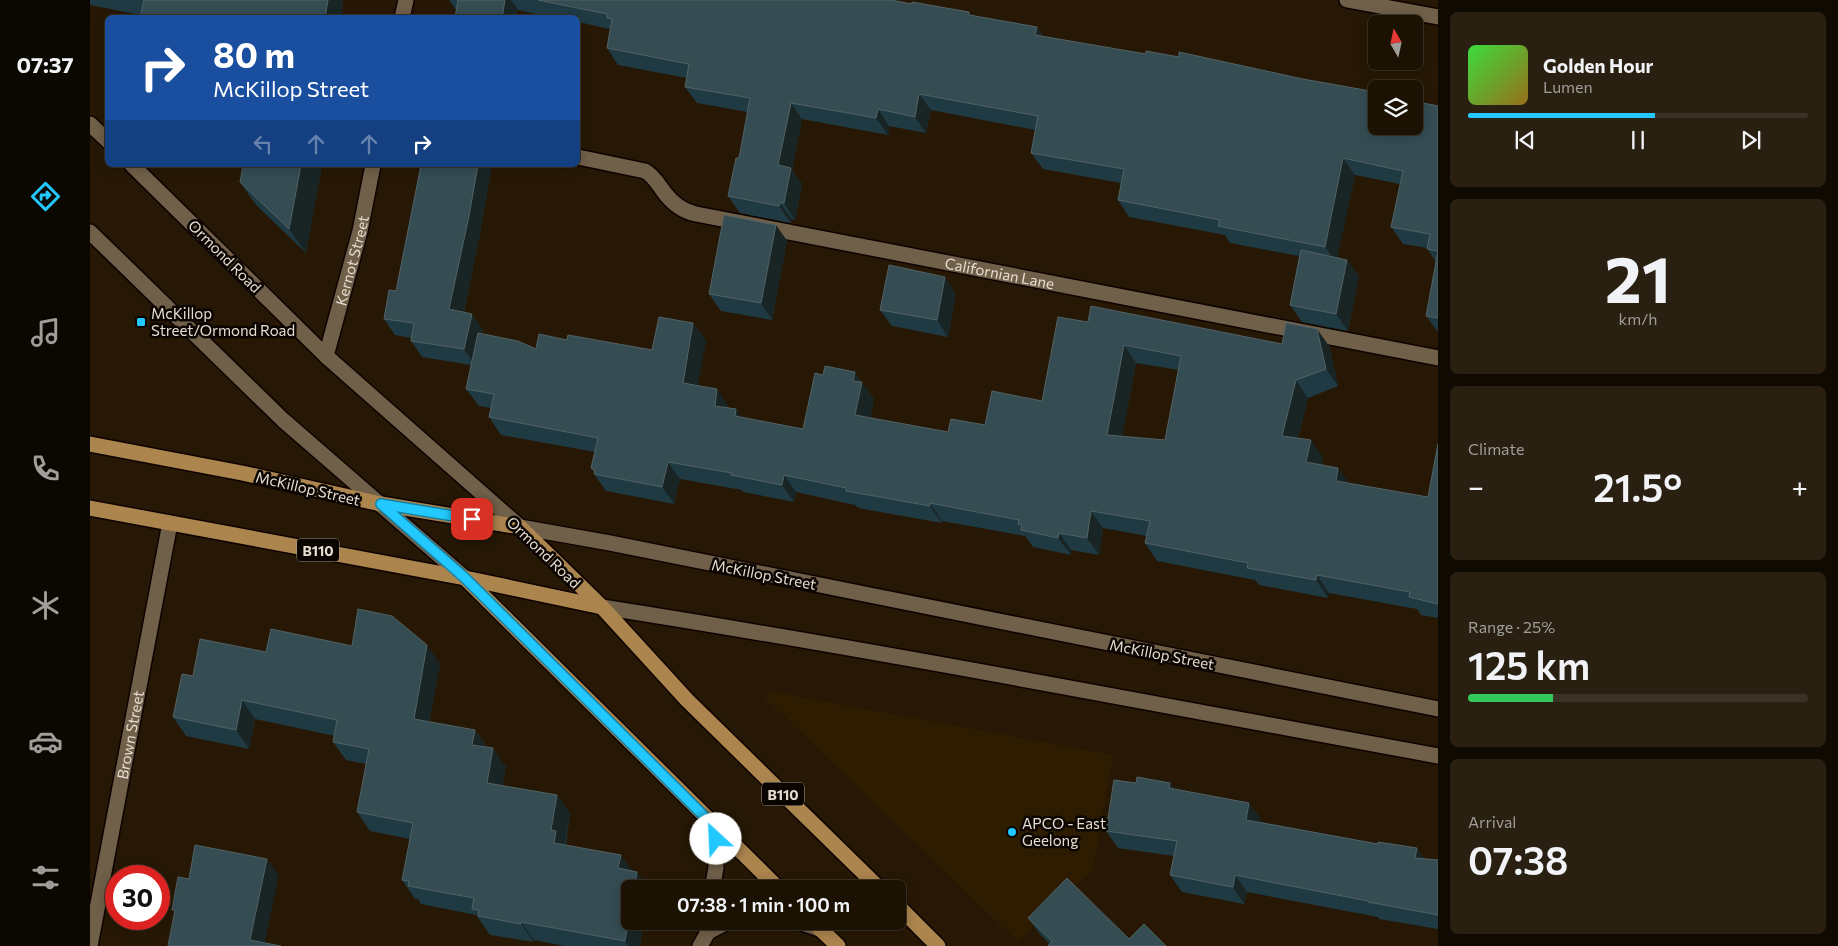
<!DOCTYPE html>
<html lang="en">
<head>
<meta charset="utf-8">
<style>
	body { margin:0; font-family:Commissioner,sans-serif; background:#292012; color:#f1f3f6; height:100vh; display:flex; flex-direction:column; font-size:19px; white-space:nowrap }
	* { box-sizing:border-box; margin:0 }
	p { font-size:16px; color:#a09e9a }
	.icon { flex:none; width:28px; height:28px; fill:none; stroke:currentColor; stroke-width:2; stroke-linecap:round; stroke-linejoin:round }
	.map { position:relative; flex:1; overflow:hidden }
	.sheet { display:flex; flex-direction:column; gap:12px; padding:12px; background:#0f0a02; width:400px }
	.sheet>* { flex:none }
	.top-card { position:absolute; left:15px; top:15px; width:475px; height:152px; border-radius:8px; box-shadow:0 2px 12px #0003,0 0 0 1px #3a3225; background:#1a4fa0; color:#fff; overflow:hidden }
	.needle { width:32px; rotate:351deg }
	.controls { position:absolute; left:1278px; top:15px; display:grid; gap:10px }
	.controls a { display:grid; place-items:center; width:55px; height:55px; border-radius:8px; background:#1c1203; box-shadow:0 2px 12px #0003,0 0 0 1px #3a3225; font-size:25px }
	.speed { position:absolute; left:15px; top:865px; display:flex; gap:10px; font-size:25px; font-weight:700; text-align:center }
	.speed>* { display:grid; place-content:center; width:65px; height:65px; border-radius:50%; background:#1c1203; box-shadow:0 2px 12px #0003,0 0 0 1px #3a3225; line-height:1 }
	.speed .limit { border:8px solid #d22; background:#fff; color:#111 }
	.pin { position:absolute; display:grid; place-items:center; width:42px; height:42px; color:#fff; margin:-21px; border-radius:10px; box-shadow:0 2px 8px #0006 }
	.me { position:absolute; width:55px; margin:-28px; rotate:335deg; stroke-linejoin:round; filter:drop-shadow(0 0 4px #0008) }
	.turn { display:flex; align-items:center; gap:18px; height:105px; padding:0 25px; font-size:22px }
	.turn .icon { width:65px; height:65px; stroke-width:2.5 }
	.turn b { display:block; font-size:35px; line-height:42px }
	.lanes { display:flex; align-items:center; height:48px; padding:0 25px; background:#0003; justify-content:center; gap:25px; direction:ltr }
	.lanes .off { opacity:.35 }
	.big { font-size:38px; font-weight:600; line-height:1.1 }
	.sheet .tile { flex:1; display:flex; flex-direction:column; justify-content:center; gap:8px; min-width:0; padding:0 18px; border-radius:8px; background:#292012 }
	.sheet .dial { align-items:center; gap:0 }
	.dial b { font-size:65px; line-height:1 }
	.song { display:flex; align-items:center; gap:15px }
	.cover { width:60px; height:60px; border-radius:8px; background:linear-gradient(135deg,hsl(120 70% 55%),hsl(40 70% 35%)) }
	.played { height:5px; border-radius:2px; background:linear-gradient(90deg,#23c9fe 55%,#3a3225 55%) }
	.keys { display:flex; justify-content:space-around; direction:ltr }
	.heat { display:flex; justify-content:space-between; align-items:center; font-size:28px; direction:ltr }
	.charge { height:8px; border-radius:4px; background:linear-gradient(90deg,#34c759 25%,#3a3225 0) }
	.trip { position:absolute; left:531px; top:880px; width:285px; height:50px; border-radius:8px; background:#1c1203; box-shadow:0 2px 12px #0003,0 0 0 1px #3a3225; font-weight:600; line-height:50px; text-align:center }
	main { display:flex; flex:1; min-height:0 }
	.tab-bar { display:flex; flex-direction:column; width:90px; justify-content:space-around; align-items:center; background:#0b0701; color:#a09e9a }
	.tab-bar .icon { width:35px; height:35px }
	.tab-bar .on { color:#23c9fe }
	.tab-bar b { font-size:22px; color:#f1f3f6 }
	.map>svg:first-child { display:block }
	.built { fill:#2e1c01 }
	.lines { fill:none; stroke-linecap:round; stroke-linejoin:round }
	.service-casing { stroke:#0e0300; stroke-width:18 }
	.minor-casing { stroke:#0e0300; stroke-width:18 }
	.tertiary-casing { stroke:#0e0300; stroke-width:18 }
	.trunk-casing { stroke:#0e0300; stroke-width:18 }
	.service { stroke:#705f49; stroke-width:15 }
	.minor { stroke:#705f49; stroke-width:15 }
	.tertiary { stroke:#705f49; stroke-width:15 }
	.trunk { stroke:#ab844e; stroke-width:15 }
	.wall { fill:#203a44; fill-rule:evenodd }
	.shaded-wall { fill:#192524 }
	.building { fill:#354c53; stroke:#516266; fill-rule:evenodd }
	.route-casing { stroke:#1783a5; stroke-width:12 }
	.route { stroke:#23c9fe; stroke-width:9 }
	.poi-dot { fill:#23c9fe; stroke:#0a0501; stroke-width:2 }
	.labels { text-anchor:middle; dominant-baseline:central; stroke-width:5; stroke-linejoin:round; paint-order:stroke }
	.shield { fill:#0a0501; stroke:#a49c92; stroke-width:1 }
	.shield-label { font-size:14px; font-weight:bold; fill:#e6dcd0 }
	.street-label { font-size:15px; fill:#e6dcd0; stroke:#0a0501 }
	.poi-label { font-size:15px; fill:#e6dcd0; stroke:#0a0501; text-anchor:start }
</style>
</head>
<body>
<main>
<nav class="tab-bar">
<b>07:37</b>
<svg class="icon on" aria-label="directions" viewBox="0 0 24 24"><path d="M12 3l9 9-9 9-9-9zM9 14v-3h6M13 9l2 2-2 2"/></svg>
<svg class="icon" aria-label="music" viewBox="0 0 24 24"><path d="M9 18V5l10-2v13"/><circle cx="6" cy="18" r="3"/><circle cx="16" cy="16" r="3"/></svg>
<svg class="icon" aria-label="phone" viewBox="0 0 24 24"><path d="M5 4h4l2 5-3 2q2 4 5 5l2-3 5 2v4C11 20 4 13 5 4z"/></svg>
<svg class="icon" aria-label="climate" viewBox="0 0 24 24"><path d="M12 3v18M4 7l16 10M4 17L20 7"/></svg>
<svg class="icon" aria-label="car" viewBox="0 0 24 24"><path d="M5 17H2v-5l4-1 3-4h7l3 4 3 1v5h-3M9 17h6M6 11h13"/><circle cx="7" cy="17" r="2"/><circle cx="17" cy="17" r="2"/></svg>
<svg class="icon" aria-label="filters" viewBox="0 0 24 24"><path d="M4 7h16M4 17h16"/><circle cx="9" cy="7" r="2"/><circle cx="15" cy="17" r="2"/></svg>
</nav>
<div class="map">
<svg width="1348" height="946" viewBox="0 0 1348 946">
	<rect width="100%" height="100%" fill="#261804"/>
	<!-- built -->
	<path class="built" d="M679,691L1023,755L1003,870L928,942L675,698Z"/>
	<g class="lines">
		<defs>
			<g id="service">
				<path id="s1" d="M488,157L555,171C564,176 568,184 574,192C582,203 592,211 606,214L1348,358"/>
			</g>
			<g id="minor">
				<path d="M1257,0L1348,17"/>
				<path d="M312,18L316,0"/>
				<path id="s2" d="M236,356L270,231L283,165"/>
				<path d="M622,889L626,868L625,827"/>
				<path d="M706,921L732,930"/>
				<path id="s3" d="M0,946L80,523"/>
				<path d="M610,946L618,932L639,921"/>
			</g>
			<g id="tertiary">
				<path d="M0,124L18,141"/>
				<path d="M42,165L236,356L430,527L520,543L1348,709"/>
				<path d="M0,232L193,420L375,578"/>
				<path d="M512,607C792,651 1070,705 1348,756"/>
			</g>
			<g id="trunk">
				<path d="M0,444L152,473L291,504L430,527L512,607L597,700L790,889"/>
				<path d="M0,508L375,578L512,607"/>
				<path d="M375,578L689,889"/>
				<path d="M808,906L848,946"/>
				<path d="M722,921L748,946"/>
			</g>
		</defs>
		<!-- service casing -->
		<use href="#service" class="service-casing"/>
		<!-- minor casing -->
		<use href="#minor" class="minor-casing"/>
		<!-- tertiary casing -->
		<use href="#tertiary" class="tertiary-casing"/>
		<!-- trunk casing -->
		<use href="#trunk" class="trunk-casing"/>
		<!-- service -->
		<use href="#service" class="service"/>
		<!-- minor -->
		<use href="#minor" class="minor"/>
		<!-- tertiary -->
		<use href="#tertiary" class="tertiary"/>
		<!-- trunk -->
		<use href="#trunk" class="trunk"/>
	</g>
	<!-- wall -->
	<g class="wall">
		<path d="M0,0H251L253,3L251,18H50L51,15L0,5Z"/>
		<path d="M359,0H801L947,27L953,36L1286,126L1348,106V332L1336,316L1346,262L1337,248L1313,244L1301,227L1310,184L1265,175L1247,257L1257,260L1269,276L1258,331L1212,322L1200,305L1209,256L1140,243L1135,235L1039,217L1028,200L1031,183L953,169L941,153L945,130L841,110L836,133L799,126L798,135L712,119L702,170L712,184L705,220L702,219L701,223L650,213L638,196L649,158L658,112L607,103L595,87L597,78L528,65L517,48L520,29L488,22V18H464L428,10H366Z"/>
		<path d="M232,165L216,253L166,205L150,182Z"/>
		<path d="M331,165H402L390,233L374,312L393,330L392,334L446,349L477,340L562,350L603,323L616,340L607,386L639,407V408L652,417L713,429L777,389L784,400L780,418L858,432L895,425L952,401L998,322L1192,344L1227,329L1239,346L1248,386L1218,398L1208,438L1233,457L1231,465L1258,483L1338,497L1348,444V618L1331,615L1327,609L1239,593L1238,598L1169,585L1165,580L1067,561L1055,543L1057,536L1013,528L1009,555L981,550V555L943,547L935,536L852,521V523L768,508L765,505L706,492L704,502L653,492L652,490L590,479L584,504L516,491L504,474L505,473L501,468L505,452L411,435L399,417L401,408L389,406L376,389L381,365L332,357L321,341V338L305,335L294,319L306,291ZM1046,363L1089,370L1075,440L1032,436Z"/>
		<path d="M686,225L697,241L682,320L631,311L619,294Z"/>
		<path d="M866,294L858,337L802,326L790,310Z"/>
		<path d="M176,652L350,664L339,722L385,730L398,748L416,767L412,786L467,795L480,813L476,845L542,871L547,872L559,889H540V921H554L550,946H475L444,940V942L400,935L386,915L331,904L328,899H325L312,880L320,839L280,831L267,812L276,764L256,760L243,742L245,736L165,719L159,749L96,736L83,717L103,676Z"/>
		<path d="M1080,783L1084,789L1159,803L1171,820L1170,822L1288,844L1327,848L1334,859L1348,860V929L1289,919L1288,917L1157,892L1154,904L1092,892L1080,875L1084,856L1028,848L1016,831Z"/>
		<path d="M938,918L1039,939L960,944L950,934Z"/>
	</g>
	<!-- shaded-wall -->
	<g class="shaded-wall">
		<path d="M238,0H251L253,3L251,18H235Z"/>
		<path d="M415,0H421L428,10L426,18H412Z"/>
		<path d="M947,27L958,44L945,35Z"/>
		<path d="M829,94L841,110L836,133L825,117Z"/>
		<path d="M701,103L712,119L702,170L712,184L705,220L694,203L688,165Z"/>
		<path d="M788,109L799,126L798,135L786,118Z"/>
		<path d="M1253,158L1265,175L1246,263L1235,247Z"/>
		<path d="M211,165H232L216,253L199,229Z"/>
		<path d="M388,165H402L390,233L371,325L359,309Z"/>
		<path d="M690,203L702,219L701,223L689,206Z"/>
		<path d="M686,225L697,241L682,320L671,303Z"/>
		<path d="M1257,260L1269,276L1258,331L1246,314Z"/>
		<path d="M855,277L866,294L858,337L847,320Z"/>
		<path d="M382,314L393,330L386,366L374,349Z"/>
		<path d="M603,323L616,340L605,401L593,383Z"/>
		<path d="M1227,329L1239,346L1248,386L1236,369Z"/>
		<path d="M1034,345L1046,363L1029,452L1017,435Z"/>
		<path d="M765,372L784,400L777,433L765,415L763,381Z"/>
		<path d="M1206,380L1218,398L1204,453L1192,436Z"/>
		<path d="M627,389L639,407L637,423L625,406Z"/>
		<path d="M646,409L659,427L645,416Z"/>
		<path d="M1221,440L1233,457L1228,479L1216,462Z"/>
		<path d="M578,462L590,479L584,504L572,487Z"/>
		<path d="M1248,468L1261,486L1246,481Z"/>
		<path d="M694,475L706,492L704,502L692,485Z"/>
		<path d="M840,503L852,521V523L840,506Z"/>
		<path d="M1001,511L1013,528L1009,555L997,538Z"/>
		<path d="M969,533L981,550V555L968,538Z"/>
		<path d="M1227,575L1239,593L1238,598L1226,580Z"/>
		<path d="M337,645L350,664L336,737L324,719Z"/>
		<path d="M152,700L165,719L159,749L146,730Z"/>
		<path d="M385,730L398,749L382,745Z"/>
		<path d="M403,748L416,767L409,801L397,783Z"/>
		<path d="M1080,783L1092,800L1079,788Z"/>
		<path d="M467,795L480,813L475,844L479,849L464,843L461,830Z"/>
		<path d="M1159,803L1171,820L1168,836L1156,820Z"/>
		<path d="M1327,848L1338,865L1325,858Z"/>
		<path d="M531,855L544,874L528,868Z"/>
		<path d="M177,859L189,875L174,946L160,940Z"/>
		<path d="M547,872L559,889H544Z"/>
		<path d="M1145,875L1157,892L1154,904L1143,887Z"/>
		<path d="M540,911V921H554L550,946H538L535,941Z"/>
		<path d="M431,922L444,940V942L431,924Z"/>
	</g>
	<!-- building -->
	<g class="building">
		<path d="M54,0H238L235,18H50Z"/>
		<path d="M368,0H415L412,18H365Z"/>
		<path d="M448,0H801L822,4V2L879,12V15L947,27L945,35L1056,54V51L1089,57V52L1213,79L1286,92V126H1324V101L1348,106V251L1337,249L1340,234L1301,227L1313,171L1253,158L1235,247L1128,226L1130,220L1028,200L1034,169L941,153L948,116L829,94L825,117L788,109L786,118L701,103L688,165L701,168L694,203H690L689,206L638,196L646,158H649L660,98L595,87L599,64L517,48L522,19L517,18V14Z"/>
		<path d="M153,165H211L199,229L150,182Z"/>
		<path d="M331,165H388L379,216L359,309L382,314L374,349L321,341L324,323L294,319L299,290L306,291Z"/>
		<path d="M634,215L686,225L671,303L619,294Z"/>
		<path d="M1211,250L1257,260L1246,314L1200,305Z"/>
		<path d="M1348,251V318L1336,316Z"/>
		<path d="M799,265L855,277L847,320L790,310Z"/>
		<path d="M1001,306L1192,344L1196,323L1227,329L1236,369L1206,380L1192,436L1221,440L1216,462L1248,468L1246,481L1338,497L1348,444V604L1319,597L1320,592L1227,575L1226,580L1157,568L1158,563L1055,543L1060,521L1001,511L997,538L969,533L968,538L931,530L932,525L928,524L929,520L840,503V506L756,491V488L694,475L692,485L641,475L642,473L578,462L572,487L504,474L505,470L501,468L508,438L399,417L404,394L376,389L388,333L428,341L446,349L449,334L477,340L478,335L562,350L569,317L603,323L593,383L627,389L625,406L646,409L645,416L713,429L725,373L733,375L735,366L765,372L763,381L772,382L765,415L858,432L861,419L895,425L902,391L952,401L968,317L998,322ZM1034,345L1091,356L1075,440L1017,435Z"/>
		<path d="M268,609L302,616L337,645L324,719L385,730L382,745L403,748L397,783L467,795L461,830L466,831L464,843L531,855L528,868L547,872L544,889H540V911L535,941L431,922V924L388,916L389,910L382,909L384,898L318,886L319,881L312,880L323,823L267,812L279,749L243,742L247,720L152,700L146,730L83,717L92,674L103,676L110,639L176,652L181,629L262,646Z"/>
		<path d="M1047,777L1080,783L1079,788L1159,803L1156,820L1288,844V842L1327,848L1325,858L1348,860V915L1278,902V901L1145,875L1143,887L1080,875L1087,841L1016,831L1024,780L1046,783Z"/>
		<path d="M105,845L177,859L160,940L191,946H78L85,910H82L88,877L99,879Z"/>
		<path d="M977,878L1039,939L1054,924L1076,946H958L962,941L938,918Z"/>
	</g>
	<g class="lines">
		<defs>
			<path id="route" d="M382,519L291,504L375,578L625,827L626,839"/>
		</defs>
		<!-- route casing -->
		<use href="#route" class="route-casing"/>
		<!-- route -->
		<use href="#route" class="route"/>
	</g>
	<!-- markers -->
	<g class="poi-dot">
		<rect x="46" y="317" width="10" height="10" rx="2.5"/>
		<circle cx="922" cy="832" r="5"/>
	</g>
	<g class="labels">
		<!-- shield labels -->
		<g class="shield">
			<rect x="207" y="538.5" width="42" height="23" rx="4"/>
			<rect x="672" y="782.5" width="42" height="23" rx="4"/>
		</g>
		<g class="shield-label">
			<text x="228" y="550">B110</text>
			<text x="693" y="794">B110</text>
		</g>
		<!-- street labels -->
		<g class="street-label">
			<text transform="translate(135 256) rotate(45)">Ormond Road</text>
			<text stroke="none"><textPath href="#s2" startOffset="99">Kernot Street</textPath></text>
			<text stroke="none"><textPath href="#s1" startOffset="446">Californian Lane</textPath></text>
			<text transform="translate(218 488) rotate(13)">McKillop Street</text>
			<text transform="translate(454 552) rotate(44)">Ormond Road</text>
			<text transform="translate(674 574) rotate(11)">McKillop Street</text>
			<text transform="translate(1072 654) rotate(11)">McKillop Street</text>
			<text stroke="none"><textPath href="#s3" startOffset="215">Brown Street</textPath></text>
		</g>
		<!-- poi labels -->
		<g class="poi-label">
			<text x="61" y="313">McKillop<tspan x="61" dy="17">Street/Ormond Road</tspan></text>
			<text x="932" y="823">APCO - East<tspan x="932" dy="17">Geelong</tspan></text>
		</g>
	</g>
</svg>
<div class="controls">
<a><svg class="needle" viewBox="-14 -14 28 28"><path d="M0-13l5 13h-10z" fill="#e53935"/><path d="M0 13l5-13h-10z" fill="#a09e9a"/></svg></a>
<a><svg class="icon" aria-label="layers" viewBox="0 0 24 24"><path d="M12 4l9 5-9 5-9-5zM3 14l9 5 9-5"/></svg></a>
</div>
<div class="speed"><div class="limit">30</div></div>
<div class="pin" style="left:382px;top:519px;background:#d93025"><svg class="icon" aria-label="arrive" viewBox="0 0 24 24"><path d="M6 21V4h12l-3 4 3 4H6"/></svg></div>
<svg class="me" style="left:626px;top:839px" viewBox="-20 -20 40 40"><circle r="19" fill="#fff"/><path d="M0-13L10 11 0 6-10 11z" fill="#23c9fe"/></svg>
<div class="trip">07:38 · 1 min · 100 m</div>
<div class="top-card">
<div class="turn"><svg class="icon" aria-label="right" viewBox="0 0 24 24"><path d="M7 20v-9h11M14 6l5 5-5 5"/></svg><div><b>80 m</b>McKillop Street</div></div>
<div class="lanes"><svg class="icon off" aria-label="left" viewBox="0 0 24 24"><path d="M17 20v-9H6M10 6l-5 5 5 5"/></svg><svg class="icon off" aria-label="ahead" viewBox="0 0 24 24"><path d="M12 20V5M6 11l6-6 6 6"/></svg><svg class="icon off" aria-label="ahead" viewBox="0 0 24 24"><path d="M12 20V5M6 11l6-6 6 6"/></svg><svg class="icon" aria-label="right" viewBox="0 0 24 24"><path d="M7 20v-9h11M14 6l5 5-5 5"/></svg></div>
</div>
</div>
<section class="sheet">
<div class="tile">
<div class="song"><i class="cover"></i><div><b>Golden Hour</b><p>Lumen</p></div></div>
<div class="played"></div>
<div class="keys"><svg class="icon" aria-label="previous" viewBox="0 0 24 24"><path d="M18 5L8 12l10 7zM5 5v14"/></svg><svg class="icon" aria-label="pause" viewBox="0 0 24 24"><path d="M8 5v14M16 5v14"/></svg><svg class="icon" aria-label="next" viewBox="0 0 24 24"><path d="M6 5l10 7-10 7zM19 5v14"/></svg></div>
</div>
<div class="tile dial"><b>21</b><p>km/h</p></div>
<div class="tile"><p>Climate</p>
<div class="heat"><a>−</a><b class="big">21.5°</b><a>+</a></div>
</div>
<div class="tile"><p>Range · 25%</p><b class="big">125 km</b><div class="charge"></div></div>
<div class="tile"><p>Arrival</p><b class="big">07:38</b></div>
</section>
</main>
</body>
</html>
